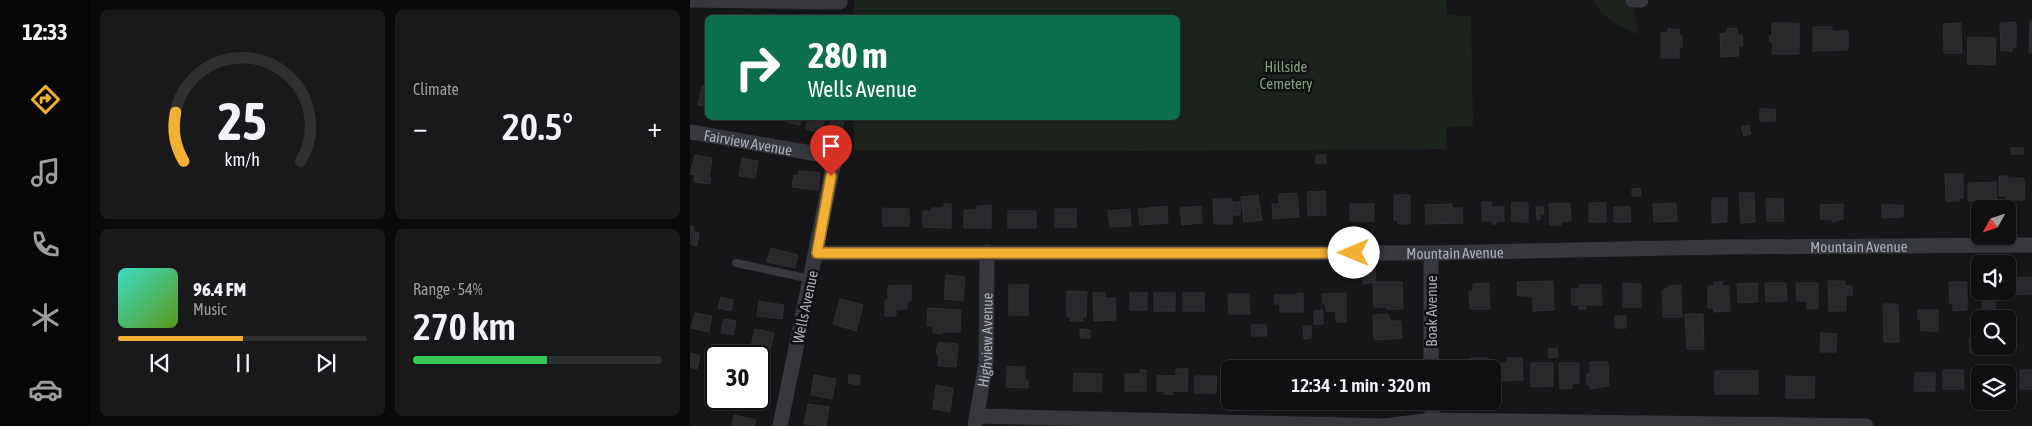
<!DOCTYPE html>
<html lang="en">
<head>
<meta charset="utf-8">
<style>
	body { margin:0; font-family:"Asap Condensed",sans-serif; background:#19191b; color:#f1f3f6; height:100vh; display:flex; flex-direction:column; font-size:19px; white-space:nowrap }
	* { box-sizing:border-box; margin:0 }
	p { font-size:16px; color:#9c9d9f }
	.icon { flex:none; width:28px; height:28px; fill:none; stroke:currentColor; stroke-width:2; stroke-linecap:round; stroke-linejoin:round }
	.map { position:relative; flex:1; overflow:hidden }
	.details { display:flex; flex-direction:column; gap:10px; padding:10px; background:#09090a; width:600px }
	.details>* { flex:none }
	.top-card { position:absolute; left:15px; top:15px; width:475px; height:105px; border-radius:8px; box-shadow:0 1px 4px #0004,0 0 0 1px #303032; background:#0b6e4f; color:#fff; overflow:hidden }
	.needle { width:32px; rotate:230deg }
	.tools { position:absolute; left:1281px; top:200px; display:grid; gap:10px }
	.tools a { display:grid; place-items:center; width:45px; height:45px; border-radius:8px; background:#101012; box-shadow:0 1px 4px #0004,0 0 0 1px #303032; font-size:25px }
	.speed { position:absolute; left:15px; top:345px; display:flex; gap:10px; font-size:25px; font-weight:700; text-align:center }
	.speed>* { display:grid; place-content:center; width:65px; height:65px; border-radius:50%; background:#101012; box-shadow:0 1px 4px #0004,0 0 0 1px #303032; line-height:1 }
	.speed .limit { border:2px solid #111; border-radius:8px; background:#fff; color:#111 }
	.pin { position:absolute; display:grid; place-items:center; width:42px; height:42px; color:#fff; margin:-51px -21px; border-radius:50% 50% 50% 0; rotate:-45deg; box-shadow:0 0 5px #0007 }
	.pin .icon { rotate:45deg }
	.me { position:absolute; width:55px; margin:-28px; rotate:270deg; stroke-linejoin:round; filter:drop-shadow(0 0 4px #0008) }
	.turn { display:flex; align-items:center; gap:18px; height:105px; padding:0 20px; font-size:22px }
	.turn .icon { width:65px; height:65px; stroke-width:2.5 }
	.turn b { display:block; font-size:35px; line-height:42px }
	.big { font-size:38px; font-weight:600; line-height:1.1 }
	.details .widget { flex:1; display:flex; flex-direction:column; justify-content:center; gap:8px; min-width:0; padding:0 18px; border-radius:8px; background:#19191b }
	.details .dial { align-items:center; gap:0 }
	.dial svg { height:130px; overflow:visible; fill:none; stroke:#303032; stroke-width:7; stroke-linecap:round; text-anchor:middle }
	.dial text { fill:#f1f3f6; stroke:none }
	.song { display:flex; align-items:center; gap:15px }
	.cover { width:60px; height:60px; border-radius:8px; background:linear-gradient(135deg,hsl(170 70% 55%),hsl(90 70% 35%)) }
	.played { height:5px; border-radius:2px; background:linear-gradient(90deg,#f2b134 50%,#303032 50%) }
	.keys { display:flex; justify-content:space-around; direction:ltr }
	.heat { display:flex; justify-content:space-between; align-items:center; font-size:28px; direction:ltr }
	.charge { height:8px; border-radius:4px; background:linear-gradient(90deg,#34c759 54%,#303032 0) }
	.details .tiles { flex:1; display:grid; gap:10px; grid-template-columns:repeat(2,1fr) }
	.trip { position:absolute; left:531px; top:360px; width:280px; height:50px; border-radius:8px; background:#101012; box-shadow:0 1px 4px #0004,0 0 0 1px #303032; font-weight:600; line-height:50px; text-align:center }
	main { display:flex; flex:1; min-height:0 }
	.menu { display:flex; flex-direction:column; width:90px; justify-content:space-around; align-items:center; background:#060607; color:#9c9d9f }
	.menu .icon { width:35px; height:35px }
	.menu .on { color:#f2b134 }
	.menu b { font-size:22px; color:#f1f3f6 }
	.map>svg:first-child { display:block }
	.green { fill:#1c231d }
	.building { fill:#29292c; stroke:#303034 }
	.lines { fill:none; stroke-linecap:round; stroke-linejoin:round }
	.lane { stroke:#37383d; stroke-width:8 }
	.street { stroke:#37383d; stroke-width:15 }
	.route-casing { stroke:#9d7322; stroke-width:12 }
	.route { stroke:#f2b134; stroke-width:9 }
	.labels { text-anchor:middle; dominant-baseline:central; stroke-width:5; stroke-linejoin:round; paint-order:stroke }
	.park-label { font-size:15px; fill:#7fa381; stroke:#111113 }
	.street-label { font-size:15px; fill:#a8adb8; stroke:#111113 }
</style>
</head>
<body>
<main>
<nav class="menu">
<b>12:33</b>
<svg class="icon on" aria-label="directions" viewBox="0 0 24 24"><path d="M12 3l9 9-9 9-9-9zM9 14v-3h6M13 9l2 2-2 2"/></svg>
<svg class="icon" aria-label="music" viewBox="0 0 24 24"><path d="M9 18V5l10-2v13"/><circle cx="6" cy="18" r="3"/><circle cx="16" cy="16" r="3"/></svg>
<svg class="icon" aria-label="phone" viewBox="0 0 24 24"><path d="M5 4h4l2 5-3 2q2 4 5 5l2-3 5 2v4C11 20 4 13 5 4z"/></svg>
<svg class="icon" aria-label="climate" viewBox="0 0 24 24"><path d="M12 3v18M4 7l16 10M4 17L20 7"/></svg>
<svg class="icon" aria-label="car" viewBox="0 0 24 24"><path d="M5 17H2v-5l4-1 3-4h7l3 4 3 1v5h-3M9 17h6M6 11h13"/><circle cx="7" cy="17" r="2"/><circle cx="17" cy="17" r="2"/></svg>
</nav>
<section class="details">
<div class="tiles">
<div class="widget dial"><svg viewBox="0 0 100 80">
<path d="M14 69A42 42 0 1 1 86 69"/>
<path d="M14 69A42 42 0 0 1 9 39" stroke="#f2b134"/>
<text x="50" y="56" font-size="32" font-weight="700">25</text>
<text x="50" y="72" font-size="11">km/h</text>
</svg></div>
<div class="widget"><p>Climate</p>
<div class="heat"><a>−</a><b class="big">20.5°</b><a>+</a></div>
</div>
<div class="widget">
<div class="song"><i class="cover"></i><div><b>96.4 FM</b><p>Music</p></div></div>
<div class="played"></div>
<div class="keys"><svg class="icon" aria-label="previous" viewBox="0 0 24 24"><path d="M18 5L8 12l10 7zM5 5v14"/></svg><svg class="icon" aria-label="pause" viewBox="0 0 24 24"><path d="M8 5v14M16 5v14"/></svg><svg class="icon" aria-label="next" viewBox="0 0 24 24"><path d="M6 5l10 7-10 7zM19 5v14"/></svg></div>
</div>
<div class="widget"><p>Range · 54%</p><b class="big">270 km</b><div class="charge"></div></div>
</div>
</section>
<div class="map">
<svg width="1342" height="426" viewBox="0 0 1342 426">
	<rect width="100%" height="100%" fill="#161618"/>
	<!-- green -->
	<g class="green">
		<path d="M164,0H756L757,15L781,16L783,126L756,127L757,149L449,151L164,150V118H488V18L164,17Z"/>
		<path d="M903,0H941L949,34C930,27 913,19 903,0Z"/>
	</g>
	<!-- building -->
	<g class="building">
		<path d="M1340,21H1342V53H1339Z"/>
		<path d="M1326,22V47H1322V51H1311L1310,23Z"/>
		<path d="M1082,23H1109V54H1082L1083,42H1080L1079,36H1082Z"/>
		<path d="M1271,23L1272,53H1254L1253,24Z"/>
		<path d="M1123,27H1142V31H1158V50L1123,51Z"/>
		<path d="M1047,28L1048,35H1052L1053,46H1048L1049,56L1031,57L1030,34L1037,33V29Z"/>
		<path d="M978,29H989V35L992,36V47H989V58H971V33H978Z"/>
		<path d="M1278,37L1306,38L1305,65L1277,64Z"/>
		<path d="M12,86L18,87V107L8,105Z"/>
		<path d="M1070,109H1085L1086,121H1070Z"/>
		<path d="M96,118H111L110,125L96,122Z"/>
		<path d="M118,118H134L131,133L116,129Z"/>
		<path d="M141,118H154L151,136L138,134Z"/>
		<path d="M1059,125L1061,134L1054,136L1051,127Z"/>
		<rect x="1321" y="148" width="12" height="6"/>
		<path d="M5,155L22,158L19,178H21L20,184L4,182L5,175L0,174Z"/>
		<rect x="626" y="155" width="10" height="8"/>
		<path d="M52,158L68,161L65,178L49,176Z"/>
		<path d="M109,171L130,173L128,190L102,187L104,175H109Z"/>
		<path d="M1255,174H1273V198H1268L1269,201H1256Z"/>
		<path d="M1309,176H1318V179L1334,178L1335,200H1316V196H1309Z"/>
		<path d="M1306,182L1307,201H1278V183Z"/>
		<path d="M950,188L951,196H942V189Z"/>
		<path d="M635,191L636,215L618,216L617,192Z"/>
		<path d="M607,193L609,217L583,219L582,204H589V194Z"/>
		<path d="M1049,193H1064L1065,222L1051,223Z"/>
		<path d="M568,195L572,220L554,222L551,197Z"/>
		<path d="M704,195H720V224H708V220H704Z"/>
		<path d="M1022,198H1037V222L1022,223Z"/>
		<path d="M1093,198L1094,221H1077L1076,199Z"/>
		<path d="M523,199H542V224H524Z"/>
		<rect x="543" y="202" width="7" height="13"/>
		<path d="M792,202H801V207H814V221H806V224H802V221H792Z"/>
		<path d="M822,202L838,203V222L821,221Z"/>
		<path d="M880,203L881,221L871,222V225H860L859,204Z"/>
		<rect x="899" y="203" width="17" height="19"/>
		<path d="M986,203L987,221L964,222L963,204Z"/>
		<path d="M254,204H261V228L233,227V211H242V208H254Z"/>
		<rect x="660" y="204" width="24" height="17"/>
		<path d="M762,204V208H772L773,223L736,224L735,205Z"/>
		<path d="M1153,204V219L1142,222V219H1131L1130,205Z"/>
		<path d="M301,205V228H274V210H287V206Z"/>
		<path d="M1192,205H1213V217L1192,218Z"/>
		<path d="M477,206L478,223L450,225L448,209Z"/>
		<path d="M511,206L512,223L492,225L490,208Z"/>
		<path d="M853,206L854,214L850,215V220H847L846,207Z"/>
		<path d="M924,207H940L941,222H924Z"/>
		<path d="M193,208L219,209V226H193Z"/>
		<rect x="365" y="209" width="21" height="18"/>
		<path d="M440,209L441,226L420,227L418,211Z"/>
		<rect x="318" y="211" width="28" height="17"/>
		<path d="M0,226L4,227V232L9,233L7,246L0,244Z"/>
		<path d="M81,248L108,255L105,268L77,262Z"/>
		<path d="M672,271H685L686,282L673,284Z"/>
		<path d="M256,275L275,277L273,301L254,299Z"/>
		<path d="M1342,277V294L1315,295V291H1318V278Z"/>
		<path d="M863,281L864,310L843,311V296H828L827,282Z"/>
		<path d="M1138,281H1155V286H1162V295H1156V311H1139Z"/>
		<path d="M683,282H712L713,309H696V307H684Z"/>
		<path d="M1024,282H1032V286H1039L1040,311L1024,312V308H1018V286H1024Z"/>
		<path d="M1259,282H1277V310L1263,311V304H1260Z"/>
		<path d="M799,283L800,309H780L779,292L783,291V284Z"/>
		<path d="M933,283L951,284V307H933Z"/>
		<path d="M1067,283L1068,302L1048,303L1047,284Z"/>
		<path d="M1075,283H1096L1097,301L1076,302Z"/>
		<path d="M1106,283H1128V308L1117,309V301H1107Z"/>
		<path d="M221,285V301H217V309H206V316H195V300H198V286Z"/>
		<rect x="319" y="285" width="19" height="30"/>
		<path d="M889,285H911L912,305H895L896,309H889V305H882L881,289H889Z"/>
		<path d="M991,285L992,317H973L972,291L976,288H979V286Z"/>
		<path d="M377,291L397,292L396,317H393V321H380V317L377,316Z"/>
		<rect x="1292" y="291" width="13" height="17"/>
		<path d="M403,293H415V298H425L426,320L404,321Z"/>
		<rect x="440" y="293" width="17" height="17"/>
		<rect x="464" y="293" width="21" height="18"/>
		<rect x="493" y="293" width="21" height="18"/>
		<path d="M607,293H613V312H590V304H585V295H607Z"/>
		<path d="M656,293V322H646V311H636V304H633L632,294Z"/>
		<path d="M538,294H559L560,314H539Z"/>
		<path d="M31,297L43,300L41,311L28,308Z"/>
		<path d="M150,299L173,305L166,331L143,324Z"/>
		<path d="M69,301L94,305L92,319L67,316Z"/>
		<path d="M1193,304H1208L1209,342H1194Z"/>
		<path d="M238,308L271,310L270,332H252V334L243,333V326H237Z"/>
		<path d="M633,310V324H624V311Z"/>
		<path d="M1228,310H1248V331H1231V320H1228Z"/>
		<path d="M5,313L22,316L19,332L1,328Z"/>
		<path d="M697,314L701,321H711L712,338L684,340L683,315Z"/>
		<path d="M995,314H1013L1014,349H997Z"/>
		<rect x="925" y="316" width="11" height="12"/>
		<path d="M34,319L46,321L43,335L31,333Z"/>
		<path d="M561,325H576L577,336H562Z"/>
		<path d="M613,326H621V338L614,339Z"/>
		<path d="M65,329L84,333L80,350L61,346Z"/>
		<path d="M390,329L400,330V338H390Z"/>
		<path d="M1131,333L1147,334L1146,352H1130Z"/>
		<path d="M1290,337L1292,353H1280L1279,338Z"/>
		<path d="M248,342L268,344L266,367L248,366L249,355L246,354Z"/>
		<path d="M867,348L868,357L859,358L858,349Z"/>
		<path d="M1,353L10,356L7,369L0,367Z"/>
		<path d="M19,355L26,357V372L15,370Z"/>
		<path d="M69,357L81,359L78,375L69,373Z"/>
		<path d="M781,358H798L799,369H781Z"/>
		<path d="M817,358H832L833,380L811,381V363H817Z"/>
		<path d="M695,362H708V369H696Z"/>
		<path d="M900,362H918L919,386L900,389V385H897V374L900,373Z"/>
		<path d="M841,363H863V386L841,387Z"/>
		<path d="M869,363H889V383L882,384V388L870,389Z"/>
		<path d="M317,366L335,367V380H338V388L316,387Z"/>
		<path d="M1288,368H1305L1304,374H1290V387H1288Z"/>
		<path d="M450,369L456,370V391H435V374H450Z"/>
		<path d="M486,369H498L497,392L482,391V395L474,394V391H467V375L486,376Z"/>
		<path d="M1253,370H1273L1274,389H1253Z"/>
		<rect x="1330" y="370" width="12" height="19"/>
		<rect x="1025" y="371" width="43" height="23"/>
		<path d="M384,373L412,374L411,392L383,391Z"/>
		<rect x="1225" y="373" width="20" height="18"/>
		<path d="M159,374L170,376L169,385L158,383Z"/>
		<path d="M124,375L146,379L142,399L121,395Z"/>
		<path d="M505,376H527L526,393H505Z"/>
		<path d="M1096,376L1125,377L1124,398H1096Z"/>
		<path d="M246,385L263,388L260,412L243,409Z"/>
		<path d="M69,389L73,390L70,408L44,403V399H69Z"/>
		<path d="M118,404L139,407L136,426L114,424Z"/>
		<path d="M44,415L66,420L64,426H42Z"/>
	</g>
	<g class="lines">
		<!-- lane -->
		<path class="lane" d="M46,263L121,279"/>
		<!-- street -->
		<g class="street">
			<path d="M0,0L150,2"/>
			<path d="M943,0H951"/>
			<path id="s1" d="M0,132L145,157L90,426"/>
			<path id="s2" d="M127,253H741L1030,247L1342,245"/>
			<path d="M741,253V369"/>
			<path d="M742,401V420"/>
			<path d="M287,416L695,426L742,420L1176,426"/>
			<path id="s3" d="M285,425L296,363L297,252"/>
		</g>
	</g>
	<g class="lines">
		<defs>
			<path id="route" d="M141,176L127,253H664"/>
		</defs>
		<!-- route casing -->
		<use href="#route" class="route-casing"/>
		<!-- route -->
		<use href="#route" class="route"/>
	</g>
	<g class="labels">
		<!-- park labels -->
		<g class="park-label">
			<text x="596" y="66">Hillside<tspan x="596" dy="17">Cemetery</tspan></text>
		</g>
		<!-- street labels -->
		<g class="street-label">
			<text stroke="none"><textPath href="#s1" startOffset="59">Fairview Avenue</textPath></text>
			<text stroke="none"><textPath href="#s2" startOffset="1042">Mountain Avenue</textPath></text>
			<text stroke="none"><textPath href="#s2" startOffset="638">Mountain Avenue</textPath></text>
			<text transform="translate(115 307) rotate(-78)">Wells Avenue</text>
			<text transform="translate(741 311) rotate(-90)">Boak Avenue</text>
			<text stroke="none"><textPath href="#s3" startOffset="86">Highview Avenue</textPath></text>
		</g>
	</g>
</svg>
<div class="tools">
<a><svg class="needle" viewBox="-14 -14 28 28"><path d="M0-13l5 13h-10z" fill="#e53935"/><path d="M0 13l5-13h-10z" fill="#9c9d9f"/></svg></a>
<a><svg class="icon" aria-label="sound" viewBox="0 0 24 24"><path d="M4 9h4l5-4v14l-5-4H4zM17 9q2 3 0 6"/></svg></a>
<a><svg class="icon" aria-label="search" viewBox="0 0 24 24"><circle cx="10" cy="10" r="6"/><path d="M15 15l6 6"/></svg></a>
<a><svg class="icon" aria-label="layers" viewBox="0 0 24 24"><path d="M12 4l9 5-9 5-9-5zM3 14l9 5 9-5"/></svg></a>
</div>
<div class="speed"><div class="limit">30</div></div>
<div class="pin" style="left:141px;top:176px;background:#d93025"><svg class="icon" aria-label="arrive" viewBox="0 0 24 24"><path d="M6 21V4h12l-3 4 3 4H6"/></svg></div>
<svg class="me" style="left:664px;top:253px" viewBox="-20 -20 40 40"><circle r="19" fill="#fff"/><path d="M0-13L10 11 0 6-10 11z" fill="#f2b134"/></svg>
<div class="trip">12:34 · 1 min · 320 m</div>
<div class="top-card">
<div class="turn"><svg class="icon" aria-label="right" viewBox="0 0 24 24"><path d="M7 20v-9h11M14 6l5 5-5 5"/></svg><div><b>280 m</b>Wells Avenue</div></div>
</div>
</div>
</main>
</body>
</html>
